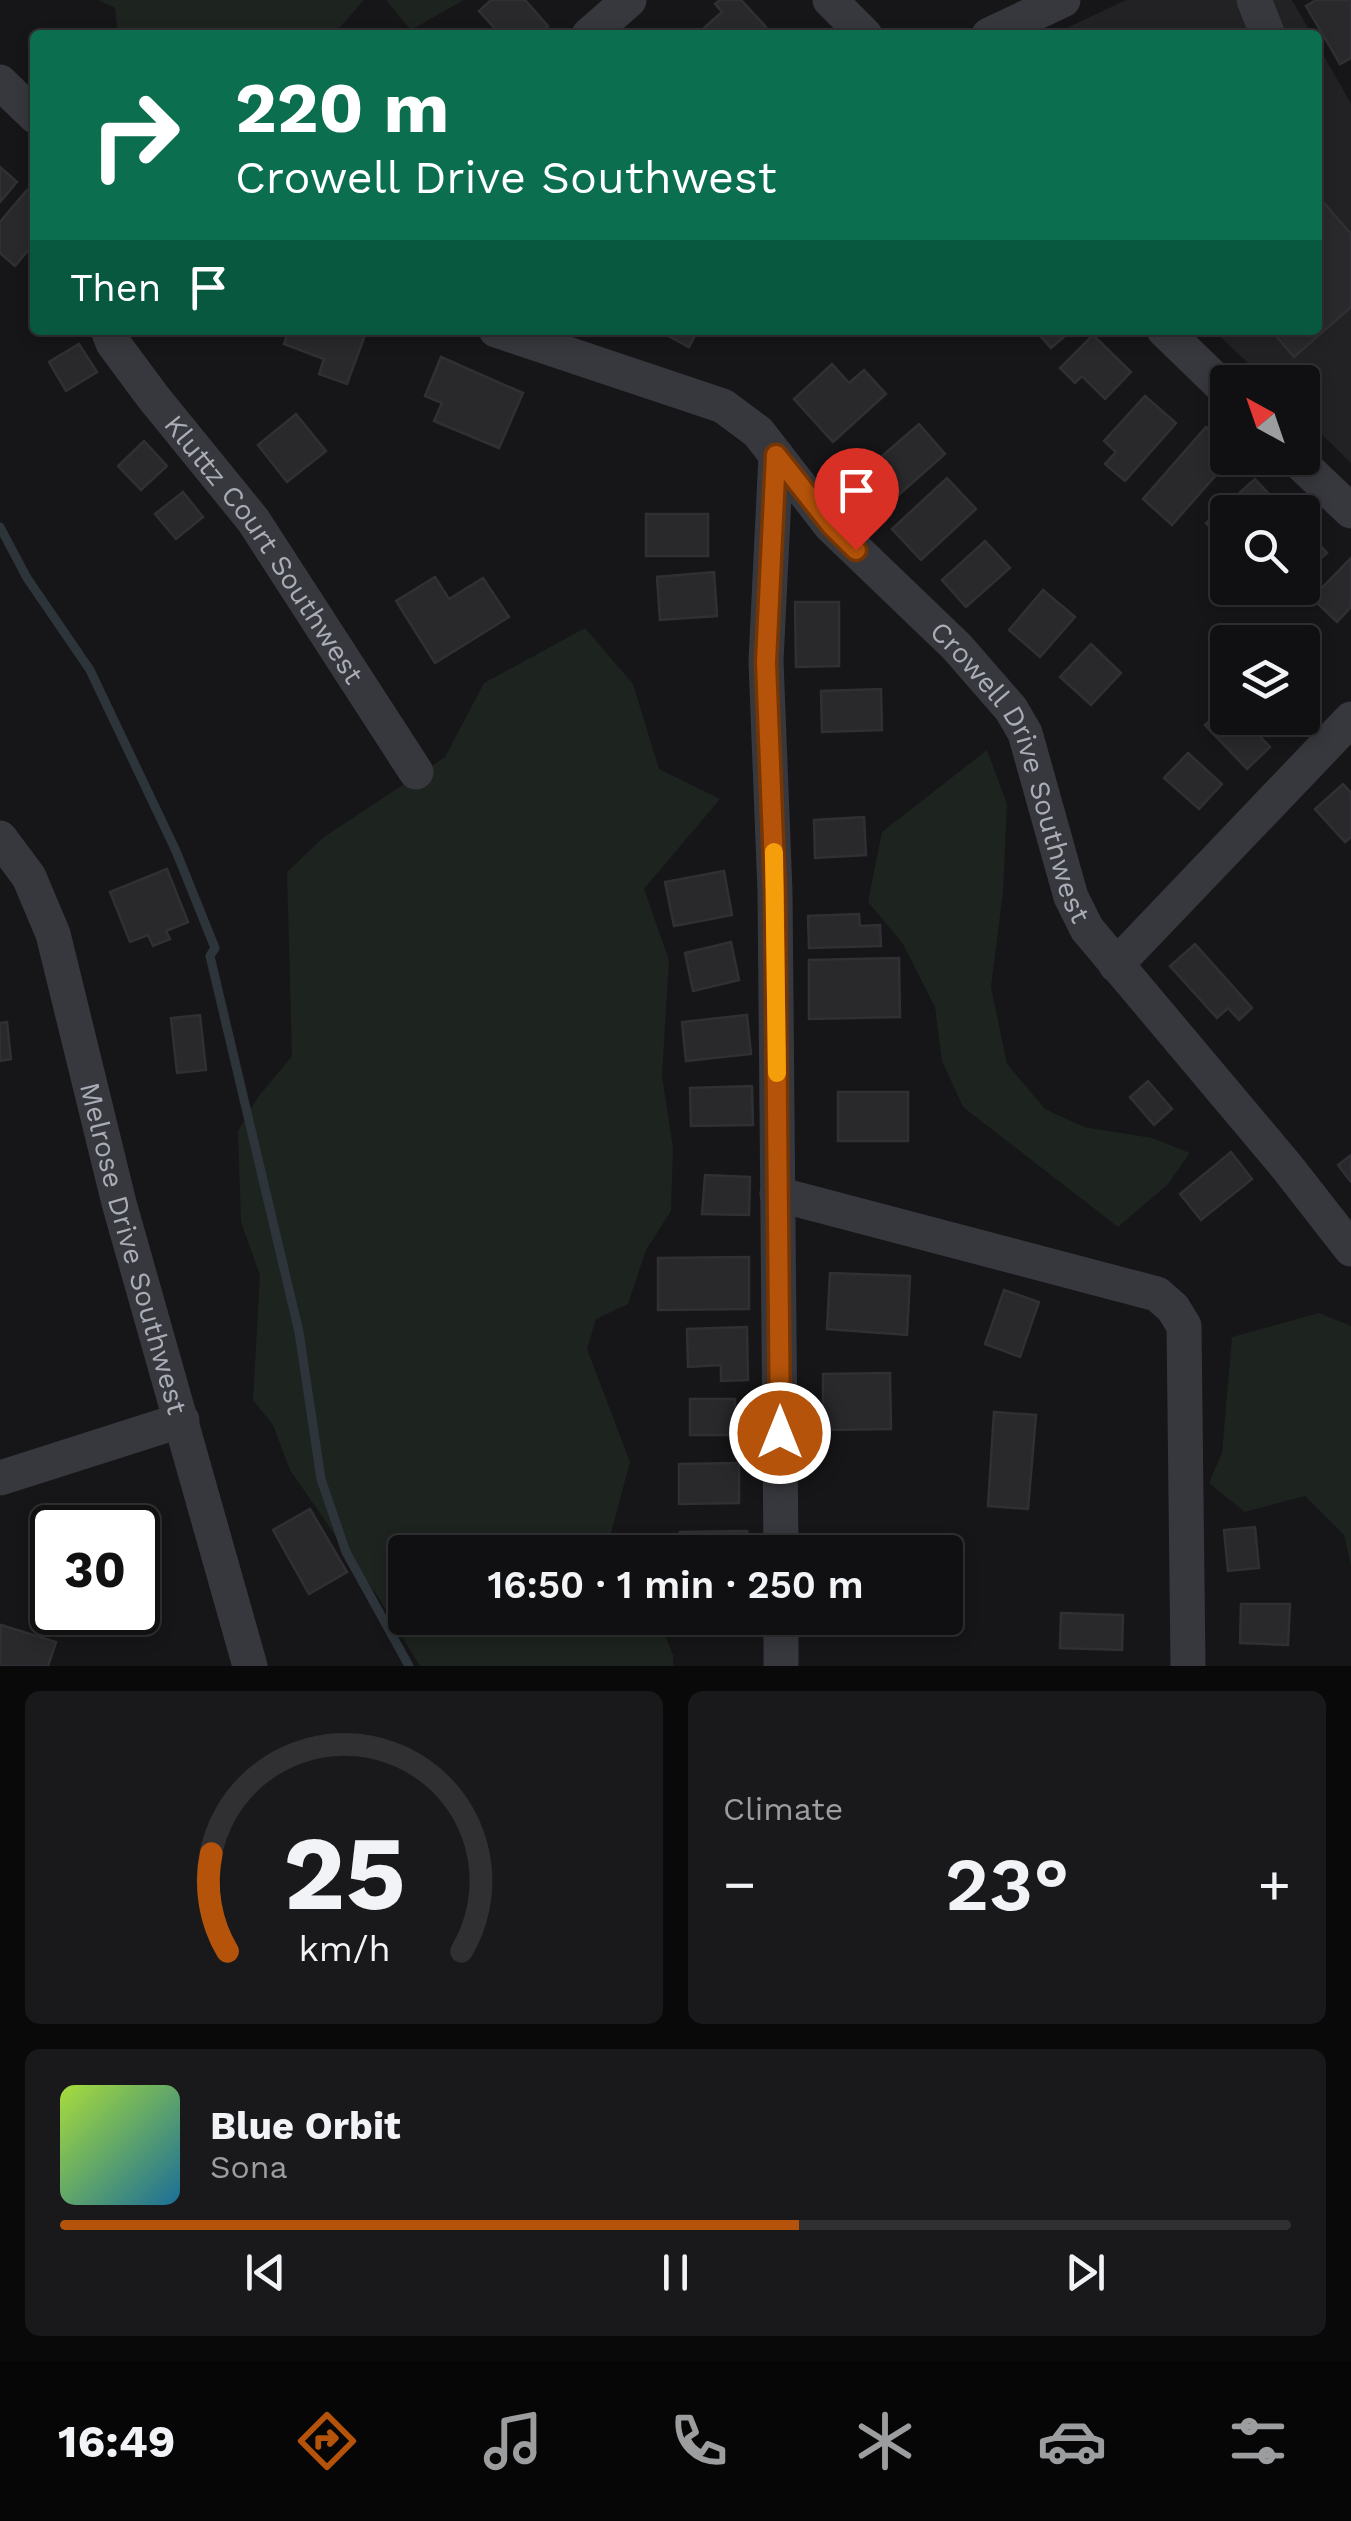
<!DOCTYPE html>
<html lang="en">
<head>
<meta charset="utf-8">
<style>
	body { margin:0; font-family:"Work Sans",sans-serif; background:#19191b; color:#f1f3f6; height:100vh; display:flex; flex-direction:column; font-size:38px; white-space:nowrap }
	* { box-sizing:border-box; margin:0 }
	p { font-size:32px; color:#9c9d9f }
	.icon { flex:none; width:55px; height:55px; fill:none; stroke:currentColor; stroke-width:2; stroke-linecap:round; stroke-linejoin:round }
	.map { position:relative; height:1666px; overflow:hidden }
	.details { display:flex; flex-direction:column; gap:25px; padding:25px; background:#09090a; flex:1 }
	.details>* { flex:none }
	.guide { position:absolute; left:30px; top:30px; width:1292px; height:305px; border-radius:10px; box-shadow:0 5px 15px #0003,0 0 0 2px #303032; background:#0b6e4f; color:#fff; overflow:hidden }
	.needle { width:65px; rotate:320deg }
	.tools { position:absolute; left:1210px; top:365px; display:grid; gap:20px }
	.tools a { display:grid; place-items:center; width:110px; height:110px; border-radius:10px; background:#101012; box-shadow:0 5px 15px #0003,0 0 0 2px #303032; font-size:50px }
	.speed { position:absolute; left:30px; top:1505px; display:flex; gap:20px; font-size:50px; font-weight:700; text-align:center }
	.speed>* { display:grid; place-content:center; width:130px; height:130px; border-radius:50%; background:#101012; box-shadow:0 5px 15px #0003,0 0 0 2px #303032; line-height:1 }
	.speed .limit { border:5px solid #111; border-radius:15px; background:#fff; color:#111 }
	.pin { position:absolute; display:grid; place-items:center; width:85px; height:85px; color:#fff; margin:-102px -42px; border-radius:50% 50% 50% 0; rotate:-45deg; box-shadow:0 0 10px #0007 }
	.pin .icon { rotate:45deg }
	.me { position:absolute; width:110px; margin:-55px; rotate:0deg; stroke-linejoin:round; filter:drop-shadow(0 0 8px #0008) }
	.turn { display:flex; align-items:center; gap:35px; height:210px; padding:0 40px; font-size:45px }
	.turn .icon { width:130px; height:130px; stroke-width:2.5 }
	.turn b { display:block; font-size:70px; line-height:85px }
	.then { display:flex; align-items:center; height:95px; padding:0 40px; background:#0003; gap:20px; font-size:38px }
	.big { font-size:75px; font-weight:600; line-height:1.1 }
	.details .card { flex:1; display:flex; flex-direction:column; justify-content:center; gap:15px; min-width:0; padding:0 35px; border-radius:15px; background:#19191b }
	.details .dial { align-items:center; gap:0 }
	.dial svg { height:260px; overflow:visible; fill:none; stroke:#303032; stroke-width:7; stroke-linecap:round; text-anchor:middle }
	.dial text { fill:#f1f3f6; stroke:none }
	.song { display:flex; align-items:center; gap:30px }
	.cover { width:120px; height:120px; border-radius:15px; background:linear-gradient(135deg,hsl(80 70% 55%),hsl(200 70% 35%)) }
	.played { height:10px; border-radius:5px; background:linear-gradient(90deg,#b45309 60%,#303032 60%) }
	.keys { display:flex; justify-content:space-around; direction:ltr }
	.heat { display:flex; justify-content:space-between; align-items:center; font-size:55px; direction:ltr }
	.details .tiles { flex:1; display:grid; gap:25px; grid-template-columns:1fr 1fr }
	.card:last-child { grid-column:span 2 }
	.trip { position:absolute; left:388px; top:1535px; width:575px; height:100px; border-radius:10px; background:#101012; box-shadow:0 5px 15px #0003,0 0 0 2px #303032; font-weight:600; line-height:100px; text-align:center }
	.tabs { display:flex; height:160px; justify-content:space-around; align-items:center; background:#060607; color:#9c9d9f }
	.tabs .icon { width:70px; height:70px }
	.tabs .current { color:#b45309 }
	.tabs b { font-size:45px; color:#f1f3f6 }
	.map>svg:first-child { display:block }
	.built { fill:#222225 }
	.green { fill:#1d231e }
	.lines { fill:none; stroke-linecap:round; stroke-linejoin:round }
	.stream { stroke:#2d353b; stroke-width:9 }
	.building { fill:#29292c; stroke:#303034; stroke-width:2.5 }
	.minor { stroke:#37383d; stroke-width:35 }
	.route-casing { stroke:#753606; stroke-width:25 }
	.route { stroke:#b45309; stroke-width:18 }
	.slow { stroke:#f59e0b; stroke-width:18 }
	.labels { text-anchor:middle; dominant-baseline:central; stroke-width:10; stroke-linejoin:round; paint-order:stroke }
	.street-label { font-size:28px; fill:#a9adb7; stroke:#111113 }
</style>
</head>
<body>
<div class="map">
<svg width="1351" height="1666" viewBox="0 0 1351 1666">
	<rect width="100%" height="100%" fill="#161618"/>
	<!-- built -->
	<g class="built">
		<path d="M1126,0H1292L1312,35H1052Z"/>
		<path d="M1318,45L1351,104V463L1303,416L1302,382H1268L1213,330H1318Z"/>
	</g>
	<!-- green -->
	<g class="green">
		<path d="M98,0H364L333,35H118L115,8Z"/>
		<path d="M386,0H464L411,30Z"/>
		<path d="M585,628L633,684L659,769L720,799L644,889L669,960L662,1076L673,1148L671,1211L646,1250L628,1304L596,1319L587,1349L630,1462L606,1552H405V1618H658L673,1655V1666H420L380,1600L290,1470L273,1425L253,1400L260,1275L241,1222L238,1131L258,1097L292,1056L287,872L324,837L445,757L484,683Z"/>
		<path d="M987,750L1007,804L1003,892L991,987L1007,1064L1045,1109L1084,1127L1152,1138L1190,1153L1168,1184L1118,1227L963,1107L942,1061L935,1007L903,944L868,902L882,832Z"/>
		<path d="M1319,1313L1351,1326V1566L1344,1535L1305,1496L1245,1512L1209,1483L1222,1453L1232,1337Z"/>
	</g>
	<g class="lines">
		<!-- stream -->
		<path class="stream" d="M0,527L27,578L90,670L176,851L215,948L210,956L299,1332L321,1479L346,1552L409,1666"/>
	</g>
	<!-- building -->
	<g class="building">
		<path d="M491,0H525L548,26L537,35H501L479,11Z"/>
		<path d="M720,0H741L766,27L758,35H696L722,12L715,4Z"/>
		<path d="M1316,0H1351V58L1340,64L1306,6Z"/>
		<path d="M0,167L17,182L0,202Z"/>
		<path d="M27,190L35,197V242L15,266L0,253V222Z"/>
		<path d="M1318,196L1351,234V307L1294,357L1271,330H1318Z"/>
		<path d="M289,330H351L365,335L347,384L319,374L324,359L284,344Z"/>
		<path d="M657,330H698L689,347Z"/>
		<path d="M1035,330H1072L1051,348Z"/>
		<path d="M1093,335L1131,372L1105,399L1082,376L1075,383L1060,368Z"/>
		<path d="M79,344L97,372L66,391L49,362Z"/>
		<path d="M441,357L523,393L499,448L434,421L442,403L425,396Z"/>
		<path d="M832,364L849,383L864,370L886,394L833,442L794,399Z"/>
		<path d="M1145,396L1176,423L1125,481L1105,464L1116,452L1104,441Z"/>
		<path d="M296,414L326,451L287,482L258,445Z"/>
		<path d="M919,424L945,454L894,499L867,469Z"/>
		<path d="M1206,427L1228,446V458H1231L1172,525L1143,499Z"/>
		<path d="M144,441L167,466L141,490L118,466Z"/>
		<path d="M947,478L976,509L921,560L892,529Z"/>
		<path d="M1255,479L1280,506L1273,512H1228V547L1206,523Z"/>
		<path d="M183,492L203,517L176,539L155,514Z"/>
		<rect x="646" y="514" width="62" height="42"/>
		<path d="M1302,525L1327,553L1302,575Z"/>
		<path d="M985,541L1010,568L966,607L942,580Z"/>
		<path d="M1351,558V607L1337,622L1312,598Z"/>
		<path d="M714,572L717,616L660,620L657,577Z"/>
		<path d="M435,577L449,599L483,578L509,617L435,663L396,601Z"/>
		<path d="M1043,590L1075,617L1040,657L1009,630Z"/>
		<path d="M795,602H839V666L796,667Z"/>
		<path d="M1091,644L1121,673L1091,705L1060,677Z"/>
		<path d="M881,689L882,730L822,732L821,691Z"/>
		<path d="M1228,703V718H1242L1270,747L1247,769L1205,725Z"/>
		<path d="M1188,753L1222,784L1199,809L1164,778Z"/>
		<path d="M1343,784L1351,793V837L1345,842L1315,809Z"/>
		<path d="M864,817L866,855L815,858L814,820Z"/>
		<path d="M167,869L188,922L166,931L170,939L153,946L148,935L130,942L110,892Z"/>
		<path d="M724,871L732,915L674,926L665,882Z"/>
		<path d="M859,914L860,926L880,925L881,946L809,948L808,916Z"/>
		<path d="M731,942L739,980L693,991L685,953Z"/>
		<path d="M1195,944L1252,1008L1239,1020L1228,1008L1217,1018L1170,966Z"/>
		<path d="M899,958L900,1017L809,1019V960Z"/>
		<path d="M200,1015L206,1070L177,1073L171,1018Z"/>
		<path d="M747,1015L751,1054L686,1061L682,1022Z"/>
		<path d="M7,1022L11,1059L0,1061V1023Z"/>
		<path d="M1148,1081L1172,1109L1154,1125L1130,1097Z"/>
		<path d="M752,1086L753,1125L691,1126L690,1088Z"/>
		<rect x="838" y="1092" width="70" height="49"/>
		<path d="M1231,1152L1252,1179L1201,1220L1180,1194Z"/>
		<path d="M1351,1155V1182L1338,1165Z"/>
		<path d="M705,1175L750,1177L749,1215L702,1214Z"/>
		<path d="M749,1257V1309L658,1310V1258Z"/>
		<path d="M830,1273L910,1276L907,1335L827,1329Z"/>
		<path d="M1004,1290L1039,1302L1020,1357L985,1344Z"/>
		<path d="M747,1327L748,1380L721,1381V1365L688,1367L687,1329Z"/>
		<path d="M890,1373L891,1429L823,1430V1374Z"/>
		<rect x="690" y="1399" width="45" height="36"/>
		<path d="M994,1412L1036,1415L1028,1509L988,1506Z"/>
		<path d="M739,1463V1503L679,1504V1464Z"/>
		<path d="M310,1509L347,1572L309,1594L273,1530Z"/>
		<path d="M1255,1527L1259,1568L1228,1571L1224,1530Z"/>
		<path d="M747,1531L748,1552H681L680,1532Z"/>
		<path d="M1241,1604H1290L1288,1645L1240,1643Z"/>
		<path d="M1061,1613L1123,1615L1122,1650L1060,1648Z"/>
		<path d="M1,1625L56,1642L48,1666H0Z"/>
	</g>
	<g class="lines">
		<!-- minor -->
		<g class="minor">
			<path d="M830,0L865,35"/>
			<path d="M1254,0L1268,35"/>
			<path d="M589,35L629,0"/>
			<path d="M989,35L1063,0"/>
			<path d="M0,82L35,116"/>
			<path id="s1" d="M108,330L113,343L153,397L253,520L416,772"/>
			<path id="s2" d="M496,330L723,406L758,432L831,526L957,647L1011,709L1025,733L1071,897L1087,929L1287,1167L1351,1249"/>
			<path d="M1164,330L1228,392"/>
			<path d="M776,455L766,661L775,892L781,1552"/>
			<path d="M1295,458L1351,511"/>
			<path id="s3" d="M0,838L29,877L53,934L119,1203L250,1666"/>
			<path d="M1116,965L1351,719"/>
			<path d="M777,1194L1157,1294L1173,1308L1184,1326L1188,1666"/>
			<path d="M0,1478L182,1420"/>
			<path d="M781,1618V1666"/>
		</g>
	</g>
	<g class="lines">
		<defs>
			<path id="route" d="M780,1433L775,892L766,662L776,455L832,526L856,550"/>
		</defs>
		<!-- route casing -->
		<use href="#route" class="route-casing"/>
		<!-- route -->
		<use href="#route" class="route"/>
		<!-- slow -->
		<path class="slow" d="M774,852L777,1073"/>
	</g>
	<g class="labels">
		<!-- street labels -->
		<g class="street-label">
			<text stroke="none"><textPath href="#s1" startOffset="270">Kluttz Court Southwest</textPath></text>
			<text stroke="none"><textPath href="#s2" startOffset="715">Crowell Drive Southwest</textPath></text>
			<text stroke="none"><textPath href="#s3" startOffset="435">Melrose Drive Southwest</textPath></text>
		</g>
	</g>
</svg>
<div class="tools">
<a><svg class="needle" viewBox="-14 -14 28 28"><path d="M0-13l5 13h-10z" fill="#e53935"/><path d="M0 13l5-13h-10z" fill="#9c9d9f"/></svg></a>
<a><svg class="icon" aria-label="search" viewBox="0 0 24 24"><circle cx="10" cy="10" r="6"/><path d="M15 15l6 6"/></svg></a>
<a><svg class="icon" aria-label="layers" viewBox="0 0 24 24"><path d="M12 4l9 5-9 5-9-5zM3 14l9 5 9-5"/></svg></a>
</div>
<div class="speed"><div class="limit">30</div></div>
<div class="pin" style="left:856px;top:550px;background:#d93025"><svg class="icon" aria-label="arrive" viewBox="0 0 24 24"><path d="M6 21V4h12l-3 4 3 4H6"/></svg></div>
<svg class="me" style="left:780px;top:1433px" viewBox="-20 -20 40 40"><circle r="17" fill="#b45309" stroke="#fff" stroke-width="3"/><path d="M0-11L8 9 0 5-8 9z" fill="#fff"/></svg>
<div class="trip">16:50 · 1 min · 250 m</div>
<div class="guide">
<div class="turn"><svg class="icon" aria-label="right" viewBox="0 0 24 24"><path d="M7 20v-9h11M14 6l5 5-5 5"/></svg><div><b>220 m</b>Crowell Drive Southwest</div></div>
<div class="then">Then<svg class="icon" aria-label="arrive" viewBox="0 0 24 24"><path d="M6 21V4h12l-3 4 3 4H6"/></svg></div>
</div>
</div>
<section class="details">
<div class="tiles">
<div class="card dial"><svg viewBox="0 0 100 80">
<path d="M14 69A42 42 0 1 1 86 69"/>
<path d="M14 69A42 42 0 0 1 9 39" stroke="#b45309"/>
<text x="50" y="56" font-size="32" font-weight="700">25</text>
<text x="50" y="72" font-size="11">km/h</text>
</svg></div>
<div class="card"><p>Climate</p>
<div class="heat"><a>−</a><b class="big">23°</b><a>+</a></div>
</div>
<div class="card">
<div class="song"><i class="cover"></i><div><b>Blue Orbit</b><p>Sona</p></div></div>
<div class="played"></div>
<div class="keys"><svg class="icon" aria-label="previous" viewBox="0 0 24 24"><path d="M18 5L8 12l10 7zM5 5v14"/></svg><svg class="icon" aria-label="pause" viewBox="0 0 24 24"><path d="M8 5v14M16 5v14"/></svg><svg class="icon" aria-label="next" viewBox="0 0 24 24"><path d="M6 5l10 7-10 7zM19 5v14"/></svg></div>
</div>
</div>
</section>
<nav class="tabs">
<b>16:49</b>
<svg class="icon current" aria-label="directions" viewBox="0 0 24 24"><path d="M12 3l9 9-9 9-9-9zM9 14v-3h6M13 9l2 2-2 2"/></svg>
<svg class="icon" aria-label="music" viewBox="0 0 24 24"><path d="M9 18V5l10-2v13"/><circle cx="6" cy="18" r="3"/><circle cx="16" cy="16" r="3"/></svg>
<svg class="icon" aria-label="phone" viewBox="0 0 24 24"><path d="M5 4h4l2 5-3 2q2 4 5 5l2-3 5 2v4C11 20 4 13 5 4z"/></svg>
<svg class="icon" aria-label="climate" viewBox="0 0 24 24"><path d="M12 3v18M4 7l16 10M4 17L20 7"/></svg>
<svg class="icon" aria-label="car" viewBox="0 0 24 24"><path d="M5 17H2v-5l4-1 3-4h7l3 4 3 1v5h-3M9 17h6M6 11h13"/><circle cx="7" cy="17" r="2"/><circle cx="17" cy="17" r="2"/></svg>
<svg class="icon" aria-label="filters" viewBox="0 0 24 24"><path d="M4 7h16M4 17h16"/><circle cx="9" cy="7" r="2"/><circle cx="15" cy="17" r="2"/></svg>
</nav>
</body>
</html>
